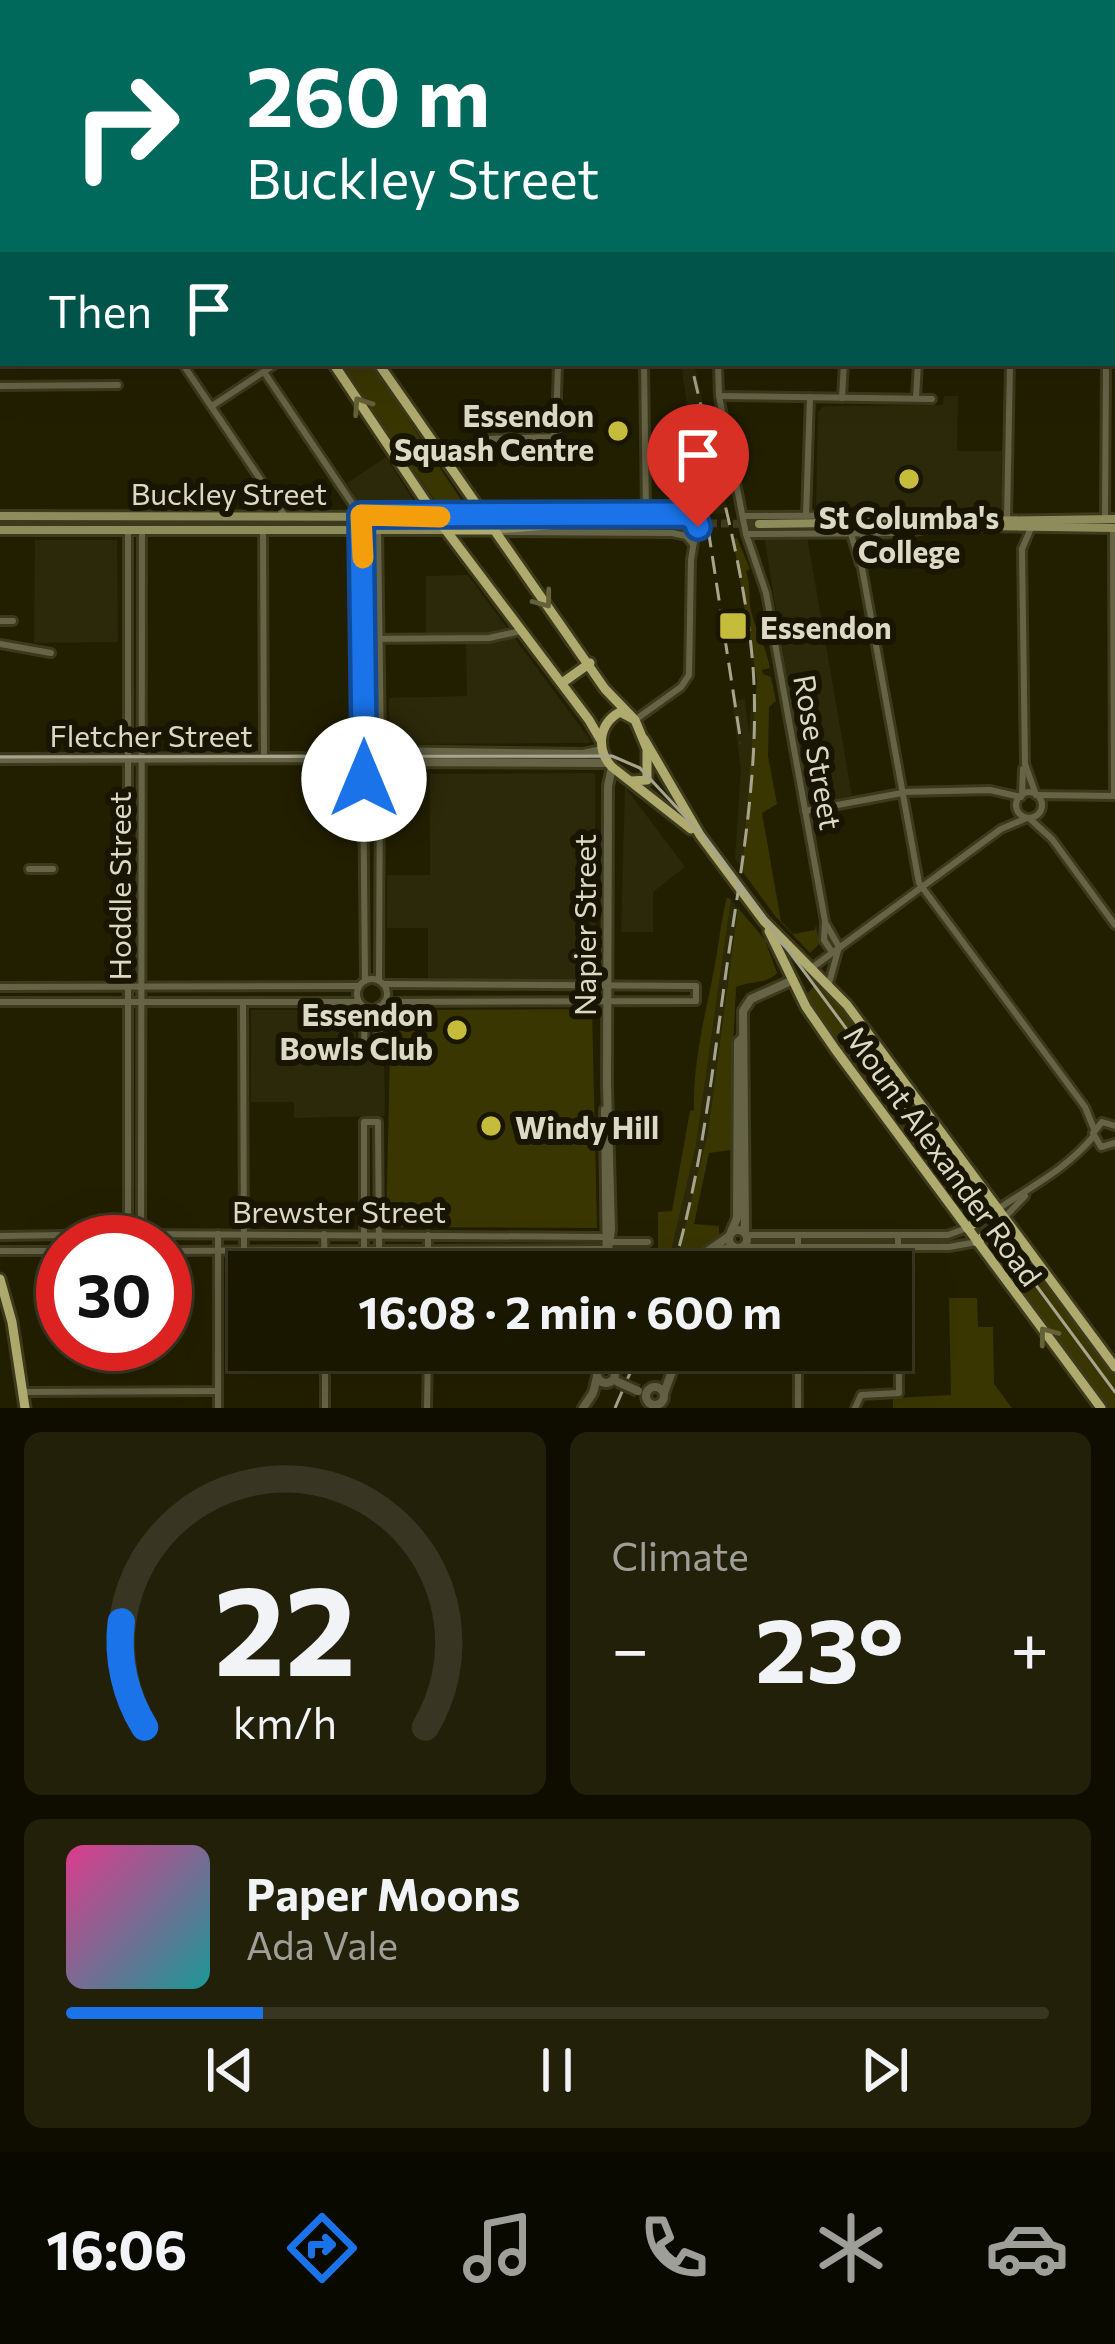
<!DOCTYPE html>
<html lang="en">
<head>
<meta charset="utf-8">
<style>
	body { margin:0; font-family:Commissioner,sans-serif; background:#23200a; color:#f1f3f6; height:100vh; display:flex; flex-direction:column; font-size:45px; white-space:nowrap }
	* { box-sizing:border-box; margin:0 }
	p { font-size:39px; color:#9f9f99 }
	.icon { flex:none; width:66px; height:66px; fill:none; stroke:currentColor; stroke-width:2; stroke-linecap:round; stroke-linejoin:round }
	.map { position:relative; height:1408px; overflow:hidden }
	.details { display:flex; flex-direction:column; gap:24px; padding:24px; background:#0e0d00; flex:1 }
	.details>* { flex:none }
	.hud { position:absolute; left:0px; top:0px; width:1116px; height:366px; box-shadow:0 12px 48px #0002,0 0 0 3px #383622; background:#00695c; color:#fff; overflow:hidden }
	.speed { position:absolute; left:36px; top:1215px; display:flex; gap:24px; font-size:60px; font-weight:700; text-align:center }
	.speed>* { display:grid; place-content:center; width:156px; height:156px; border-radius:50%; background:#1a1700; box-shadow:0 12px 48px #0002,0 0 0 3px #383622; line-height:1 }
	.speed .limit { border:18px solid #d22; background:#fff; color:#111 }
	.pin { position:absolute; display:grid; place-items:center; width:102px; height:102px; color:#fff; margin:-123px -51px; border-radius:50% 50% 50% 0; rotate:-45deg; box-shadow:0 0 12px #0007 }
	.pin .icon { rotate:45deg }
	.me { position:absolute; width:132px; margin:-66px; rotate:0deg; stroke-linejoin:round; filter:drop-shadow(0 0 9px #0008) }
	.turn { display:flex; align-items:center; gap:42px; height:252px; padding:0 48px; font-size:54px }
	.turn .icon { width:156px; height:156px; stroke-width:2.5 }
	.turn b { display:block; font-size:84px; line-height:102px }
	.then { display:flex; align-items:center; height:114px; padding:0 48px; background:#0003; gap:24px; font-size:45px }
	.big { font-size:90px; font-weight:700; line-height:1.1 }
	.details .card { flex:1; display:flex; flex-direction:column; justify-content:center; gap:18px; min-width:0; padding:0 42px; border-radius:18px; background:#23200a }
	.details .dial { align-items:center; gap:0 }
	.dial svg { height:312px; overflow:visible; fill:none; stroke:#383622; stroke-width:7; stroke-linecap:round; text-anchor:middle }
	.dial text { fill:#f1f3f6; stroke:none }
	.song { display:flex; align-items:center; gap:36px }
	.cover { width:144px; height:144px; border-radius:18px; background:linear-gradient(135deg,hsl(330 70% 55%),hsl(180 70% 35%)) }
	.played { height:12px; border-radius:6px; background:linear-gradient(90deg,#1a73e8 20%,#383622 20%) }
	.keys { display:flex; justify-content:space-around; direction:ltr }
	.heat { display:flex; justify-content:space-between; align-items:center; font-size:66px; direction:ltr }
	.details .tiles { flex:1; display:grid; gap:24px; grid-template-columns:1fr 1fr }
	.card:last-child { grid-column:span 2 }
	.trip { position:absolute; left:228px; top:1251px; width:684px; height:120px; border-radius:0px; background:#1a1700; box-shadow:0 12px 48px #0002,0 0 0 3px #383622; font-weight:700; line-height:120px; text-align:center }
	.dock { display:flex; height:192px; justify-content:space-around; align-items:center; background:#0a0900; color:#9f9f99 }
	.dock .icon { width:84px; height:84px }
	.dock .current { color:#1a73e8 }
	.dock b { font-size:54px; color:#f1f3f6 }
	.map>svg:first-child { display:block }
	.built { fill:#2c290a }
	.green { fill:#3a3602 }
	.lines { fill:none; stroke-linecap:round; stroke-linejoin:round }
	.secondary-tunnel { stroke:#3e3b1e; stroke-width:8; stroke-dasharray:8 4; stroke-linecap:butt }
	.minor-casing { stroke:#3c391c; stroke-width:12 }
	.tertiary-casing { stroke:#3c391c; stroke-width:14 }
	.secondary-casing { stroke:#3c391c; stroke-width:14 }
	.primary-casing { stroke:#3c391c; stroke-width:15 }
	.minor { stroke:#666447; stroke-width:6 }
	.tertiary { stroke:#666447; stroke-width:8 }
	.secondary { stroke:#8f8c5c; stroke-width:8 }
	.primary { stroke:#afaa6d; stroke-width:9 }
	.tram { stroke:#a7a58f; stroke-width:3 }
	.rail { stroke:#a7a58f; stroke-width:3; stroke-dasharray:18 9; stroke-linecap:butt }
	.tertiary-bridge-casing { stroke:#3c391c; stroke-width:14; stroke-linecap:butt }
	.tertiary-bridge { stroke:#666447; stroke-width:8 }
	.oneway { stroke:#646037 }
	.route-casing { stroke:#114b97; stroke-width:30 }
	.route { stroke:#1a73e8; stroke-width:21 }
	.slow { stroke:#f59e0b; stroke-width:21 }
	.poi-dot { fill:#c6bc3c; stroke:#181601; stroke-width:4.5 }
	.labels { text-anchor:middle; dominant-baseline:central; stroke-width:12; stroke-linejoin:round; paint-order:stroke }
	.poi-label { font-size:30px; font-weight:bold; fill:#dbdac7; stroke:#181601; text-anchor:end }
	.street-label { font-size:30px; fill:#dbdac7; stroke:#181601 }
</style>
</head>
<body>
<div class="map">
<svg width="1115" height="1408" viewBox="0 0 1115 1408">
	<rect width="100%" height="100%" fill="#221f00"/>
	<!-- built -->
	<g class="built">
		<path d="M681,363H694L728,513L702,515Z"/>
		<path d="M944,396H958L957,451H1002L1001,509L816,506L818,412L824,406L943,405Z"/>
		<path d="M386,457L415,503L360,505L347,483Z"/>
		<path d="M764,536H807L852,796L808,804Z"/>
		<path d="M35,540H117L118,642L34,643Z"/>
		<path d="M468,575L591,741L589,743L389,744V698L467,696L466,639L426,638V576Z"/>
		<path d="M752,698H757L742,867L735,859L741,769L732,701L745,699L749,734Z"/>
		<path d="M595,773V980L428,979V928H387V875H430V774Z"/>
		<path d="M625,787L685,867L653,892V932H621Z"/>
		<path d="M731,900L738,908L708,1132L682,1245L674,1272H665L696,1145Z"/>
		<path d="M251,1010H356V1054H384L385,1116L294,1118V1102H251Z"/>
	</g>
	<!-- green -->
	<g class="green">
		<path d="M339,363H371L463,503L461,509L450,511L438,505Z"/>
		<path d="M737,538L750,569L746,571C751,584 748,597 751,611C756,632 766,646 770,668L762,670L763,674L771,677L776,701L769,707L768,756L777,804L762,813L781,921L793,934L815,930L816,925L819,944L810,953L776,917L742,871L757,681L733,539Z"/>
		<path d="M727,897L731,900L696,1145L669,1259L665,1272H656L665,1250L658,1248V1212L672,1211L690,1111L694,1110C693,1065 703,1024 712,980C718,953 720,924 727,897Z"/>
		<path d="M738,908L765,940L777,973C768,984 748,981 736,987L731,1088L736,1091V1101L731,1099V1150L709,1153L694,1224L719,1226V1239L703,1256L699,1272H674L708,1132Z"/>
		<path d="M819,981L835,997L992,1207L968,1222C913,1149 849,1076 806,995Z"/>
		<path d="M592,1009L597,1228L386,1227L391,1010Z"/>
		<path d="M1004,1223L1115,1373V1408H1107L983,1242Z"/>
		<path d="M949,1298H977L978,1327H993L994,1384L1012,1408H893V1398L951,1395Z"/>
	</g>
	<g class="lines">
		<!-- secondary-tunnel -->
		<path class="secondary-tunnel" d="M685,523L759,524"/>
		<defs>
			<g id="minor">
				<path d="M1113,149H1115"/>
				<path d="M0,180L3,178"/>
				<path d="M1113,285H1115"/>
				<path d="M182,363L285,516"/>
				<path d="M644,363L646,514"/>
				<path d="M718,363L719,396L746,534L766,593L825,921L824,940L832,952"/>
				<path d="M264,372L360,515"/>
				<path d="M0,386L118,385"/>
				<path d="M720,396L932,399"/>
				<path d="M842,398L844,363"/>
				<path d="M916,398L918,363"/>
				<path d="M212,406L277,363"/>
				<path d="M448,466L488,439L553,437L556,430L558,363"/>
				<path d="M545,515H685L697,522L691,560L689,675L681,687L635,720"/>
				<path d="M745,516L967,515L979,520"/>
				<path d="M806,516L810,397"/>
				<path d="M1105,518L1106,363"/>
				<path d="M1007,519L1010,363"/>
				<path d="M1031,528L1022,549L1025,764L1036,795"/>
				<path d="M1113,528L1114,796"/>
				<path d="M128,530V1242"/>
				<path d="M263,530L264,758"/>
				<path d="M378,530L381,750"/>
				<path d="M363,531V749"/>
				<path d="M501,532L672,533L686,536L693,544"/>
				<path d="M863,533L862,568L919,883L1085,1107L1094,1129"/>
				<path d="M746,534L906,533L934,527"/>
				<path d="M851,534L860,564"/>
				<path d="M0,621H13"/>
				<path d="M363,639L489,638L521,631"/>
				<path d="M0,644L51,653"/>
				<path d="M363,768L365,981"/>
				<path d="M902,792L990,790L1021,797"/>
				<circle cx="1029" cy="805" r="13"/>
				<path d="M1022,795L1023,769"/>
				<path d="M1036,795L1115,796"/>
				<path d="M805,811L902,793"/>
				<path d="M1029,818L1052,839L1115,925"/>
				<path d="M29,869H53"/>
				<path d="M826,924L839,947"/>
				<path d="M813,967L1001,829L1027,818"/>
				<circle cx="372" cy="994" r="15"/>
				<path d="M379,981L380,767"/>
				<path d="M829,983L839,947"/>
				<path d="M383,984L696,986V1001L384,1002"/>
				<path d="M0,987L359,986"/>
				<path d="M0,1002H359"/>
				<path d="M243,1002L244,1250"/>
				<path d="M365,1007L364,1048H378L379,1006"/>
				<path d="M1115,1126L1102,1122L1093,1133L1101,1147L1115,1143"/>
				<path d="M998,1209C1032,1186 1066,1169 1093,1137"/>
				<path d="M1005,1217L1025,1196"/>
				<path d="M142,1234L605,1237"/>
				<path d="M218,1234V1408"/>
				<path d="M324,1234L325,1272"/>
				<path d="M428,1235V1272"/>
				<path d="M746,1235H948L967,1228"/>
				<path d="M0,1236L128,1234"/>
				<path d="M141,1242L142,530"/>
				<path d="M610,1242H648"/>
				<path d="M742,1247H949L977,1242"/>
				<path d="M364,1249V1122H378L379,1249"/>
				<path d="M0,1251H63"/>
				<path d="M165,1251L605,1249"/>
				<path d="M798,1272V1235"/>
				<path d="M325,1350V1408"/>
				<path d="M492,1354L602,1351"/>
				<path d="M574,1356L601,1357"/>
				<path d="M24,1392L218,1391"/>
				<path d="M427,1408L428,1350"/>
				<path d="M798,1408V1350"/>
				<path d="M855,1408L861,1395L899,1393L898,1235"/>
			</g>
			<g id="tertiary">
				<path d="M579,0L640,3"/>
				<path d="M649,0L650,3"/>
				<path d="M1055,0H1065"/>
				<path d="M147,3L525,0"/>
				<path d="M664,3L916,0"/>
				<circle cx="371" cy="758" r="13"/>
				<path d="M382,751L583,754L602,750"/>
				<path d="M321,756L360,750"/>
				<path d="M0,759L302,758L362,766"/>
				<path d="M381,767L402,762L608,763"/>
				<path d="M605,1110L607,1272"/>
				<circle cx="738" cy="1239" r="9"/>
				<path d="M731,1232L737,1218L738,1042L743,1037"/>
				<path d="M745,1233L743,1011L751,999L793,980"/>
				<path d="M608,1249L611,1230L607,1084L608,786L612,767"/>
				<path d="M707,1261L717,1250L735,1248"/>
				<path d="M704,1272L708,1251L728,1237"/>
				<path d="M612,1350L615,1372"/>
				<circle cx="606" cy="1374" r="9"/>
				<path d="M598,1370L602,1350"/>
				<circle cx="655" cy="1396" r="9"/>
				<path d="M664,1393L680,1350"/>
				<path d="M583,1408L593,1393L597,1377"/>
			</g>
			<g id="secondary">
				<path d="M0,516L436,517"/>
				<path d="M483,516L685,523"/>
				<path d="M759,524L1115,519"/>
				<path d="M927,525L1115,528"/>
				<path d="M0,530H446"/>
				<path d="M491,530L565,524"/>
			</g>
			<g id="primary">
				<path d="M88,0L90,3"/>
				<path d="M132,0L134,3"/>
				<path d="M333,363L436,517L589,720L600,739"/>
				<path d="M378,363L605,689L633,718"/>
				<path d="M436,517L482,516"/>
				<path d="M446,530H491"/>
				<path d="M562,683L590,663"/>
				<path d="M644,739L700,835L764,921L847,1005L1115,1367"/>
				<path d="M632,781L647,780V749L635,720L620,712C598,724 596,750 612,767L691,829"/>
				<path d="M769,931L806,1007L835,1049L1101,1408"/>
				<path d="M967,1228L998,1209"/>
				<path d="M977,1242L1004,1218"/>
				<path d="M0,1279L12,1322L25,1408"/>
			</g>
		</defs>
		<!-- minor casing -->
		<use href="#minor" class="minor-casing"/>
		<!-- tertiary casing -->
		<use href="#tertiary" class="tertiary-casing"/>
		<!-- secondary casing -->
		<use href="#secondary" class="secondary-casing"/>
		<!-- primary casing -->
		<use href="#primary" class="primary-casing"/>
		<!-- minor -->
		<use href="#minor" class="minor"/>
		<!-- tertiary -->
		<use href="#tertiary" class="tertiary"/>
		<!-- secondary -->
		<use href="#secondary" class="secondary"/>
		<!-- primary -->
		<use href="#primary" class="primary"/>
		<!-- tram -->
		<path class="tram" d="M0,757L612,756L640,768L706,839L1115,1392"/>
		<!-- rail -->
		<g class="rail">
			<path d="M565,0L567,3"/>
			<path d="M700,476L741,743"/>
			<path d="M672,1272C703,1169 713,1063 728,958C742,864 760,763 753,667C745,565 713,463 691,363"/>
			<path d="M615,1408L640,1350"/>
		</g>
		<defs>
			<path id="tertiary-bridge" d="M618,1382L638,1391"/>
		</defs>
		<!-- tertiary-bridge casing -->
		<use href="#tertiary-bridge" class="tertiary-bridge-casing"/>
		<!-- tertiary-bridge -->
		<use href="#tertiary-bridge" class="tertiary-bridge"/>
	</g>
	<!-- one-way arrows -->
	<defs><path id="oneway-chevron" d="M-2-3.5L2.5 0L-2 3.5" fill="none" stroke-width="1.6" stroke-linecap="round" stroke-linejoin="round" transform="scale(3)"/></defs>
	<g class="oneway">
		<use href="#oneway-chevron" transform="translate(361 405) rotate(-124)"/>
		<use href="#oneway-chevron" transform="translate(544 600) rotate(53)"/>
		<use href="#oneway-chevron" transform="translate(1047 1335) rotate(-127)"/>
	</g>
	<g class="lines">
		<defs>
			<path id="route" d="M364,779L359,760L364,738L361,515L686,514L695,519L698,527"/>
		</defs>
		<!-- route casing -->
		<use href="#route" class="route-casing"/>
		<!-- route -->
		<use href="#route" class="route"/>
		<!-- slow -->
		<path class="slow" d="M363,558L361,515L440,517"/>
	</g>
	<!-- markers -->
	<g class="poi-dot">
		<circle cx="618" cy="431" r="12"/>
		<circle cx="909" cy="479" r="12"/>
		<rect x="718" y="611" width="30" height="30" rx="6"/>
		<circle cx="457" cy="1030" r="12"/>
		<circle cx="491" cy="1126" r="12"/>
	</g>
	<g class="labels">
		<!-- poi labels -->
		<g class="poi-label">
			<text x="594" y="414">Essendon<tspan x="594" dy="34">Squash Centre</tspan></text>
			<text x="909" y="516" text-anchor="middle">St Columba's<tspan x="909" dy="34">College</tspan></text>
			<text x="760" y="626" text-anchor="start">Essendon</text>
			<text x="433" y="1013">Essendon<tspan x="433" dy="34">Bowls Club</tspan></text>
			<text x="515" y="1126" text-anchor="start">Windy Hill</text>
		</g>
		<!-- street labels -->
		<g class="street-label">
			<text x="229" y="492">Buckley Street</text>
			<text x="151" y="734">Fletcher Street</text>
			<text transform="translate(819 752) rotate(80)">Rose Street</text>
			<text transform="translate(118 886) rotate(-90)">Hoddle Street</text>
			<text transform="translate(583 925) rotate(-90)">Napier Street</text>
			<text transform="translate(944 1155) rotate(54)">Mount Alexander Road</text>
			<text x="339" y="1210">Brewster Street</text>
		</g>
	</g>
</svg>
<div class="speed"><div class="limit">30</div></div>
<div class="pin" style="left:698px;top:527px;background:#d93025"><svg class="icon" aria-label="arrive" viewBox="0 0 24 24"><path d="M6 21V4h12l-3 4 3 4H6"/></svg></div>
<svg class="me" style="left:364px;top:779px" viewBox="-20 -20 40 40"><circle r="19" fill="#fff"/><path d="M0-13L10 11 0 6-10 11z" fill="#1a73e8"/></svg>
<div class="trip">16:08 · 2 min · 600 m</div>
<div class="hud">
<div class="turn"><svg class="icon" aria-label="right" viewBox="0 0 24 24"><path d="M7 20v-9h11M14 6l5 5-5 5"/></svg><div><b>260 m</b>Buckley Street</div></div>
<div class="then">Then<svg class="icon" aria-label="arrive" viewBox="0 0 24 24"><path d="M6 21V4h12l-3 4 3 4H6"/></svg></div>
</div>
</div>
<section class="details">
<div class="tiles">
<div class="card dial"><svg viewBox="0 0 100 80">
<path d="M14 69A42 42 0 1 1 86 69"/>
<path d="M14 69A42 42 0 0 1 8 42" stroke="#1a73e8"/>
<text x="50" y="56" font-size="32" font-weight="700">22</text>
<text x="50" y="72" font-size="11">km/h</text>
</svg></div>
<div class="card"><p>Climate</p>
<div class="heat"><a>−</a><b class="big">23°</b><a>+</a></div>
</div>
<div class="card">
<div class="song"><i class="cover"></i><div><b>Paper Moons</b><p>Ada Vale</p></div></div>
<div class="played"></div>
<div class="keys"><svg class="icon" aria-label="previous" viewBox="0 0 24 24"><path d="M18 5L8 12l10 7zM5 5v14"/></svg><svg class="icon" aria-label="pause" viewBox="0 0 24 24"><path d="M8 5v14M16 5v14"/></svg><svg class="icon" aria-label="next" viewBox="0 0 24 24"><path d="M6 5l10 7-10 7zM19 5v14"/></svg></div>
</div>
</div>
</section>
<nav class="dock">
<b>16:06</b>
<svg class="icon current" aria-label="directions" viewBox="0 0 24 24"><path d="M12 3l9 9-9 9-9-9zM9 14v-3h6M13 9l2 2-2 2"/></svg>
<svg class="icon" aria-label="music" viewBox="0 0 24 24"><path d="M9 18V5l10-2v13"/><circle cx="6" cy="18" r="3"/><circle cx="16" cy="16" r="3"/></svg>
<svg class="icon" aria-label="phone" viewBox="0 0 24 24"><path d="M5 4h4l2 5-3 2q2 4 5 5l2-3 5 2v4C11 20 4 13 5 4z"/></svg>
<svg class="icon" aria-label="climate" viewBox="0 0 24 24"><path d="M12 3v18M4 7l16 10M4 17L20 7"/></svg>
<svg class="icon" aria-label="car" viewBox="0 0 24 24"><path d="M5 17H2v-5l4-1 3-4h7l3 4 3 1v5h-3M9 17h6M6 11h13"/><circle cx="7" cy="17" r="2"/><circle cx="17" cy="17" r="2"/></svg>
</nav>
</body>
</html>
